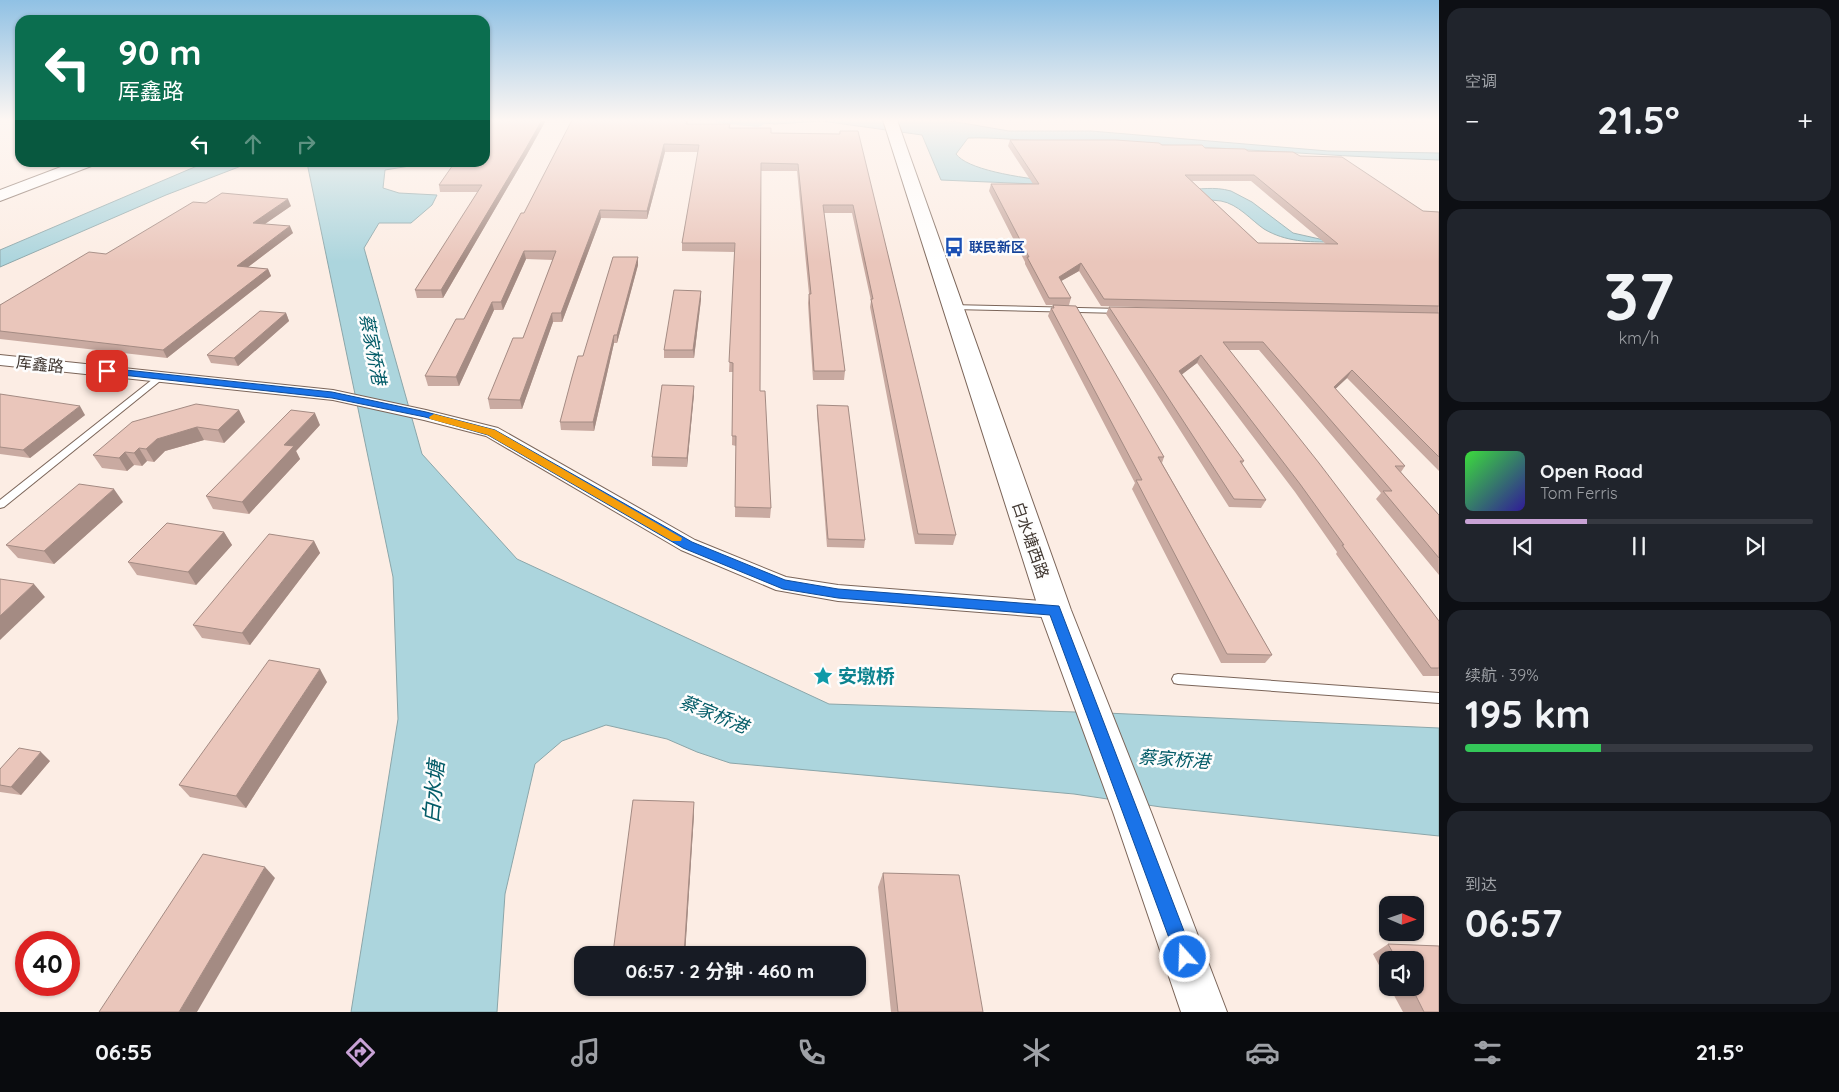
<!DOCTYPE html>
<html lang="zh">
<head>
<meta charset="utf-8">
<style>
	body { margin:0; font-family:Quicksand,"Noto Sans SC",sans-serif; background:#20242c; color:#f1f3f6; height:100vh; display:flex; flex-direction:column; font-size:19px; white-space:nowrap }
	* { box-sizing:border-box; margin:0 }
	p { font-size:16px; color:#9ea1a6 }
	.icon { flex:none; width:28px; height:28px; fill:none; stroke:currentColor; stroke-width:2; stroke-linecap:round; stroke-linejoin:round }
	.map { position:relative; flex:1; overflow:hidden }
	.drawer { display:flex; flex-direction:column; gap:8px; padding:8px; background:#0d0f14; width:400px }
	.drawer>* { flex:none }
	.banner { position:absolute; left:15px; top:15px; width:475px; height:152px; border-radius:15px; box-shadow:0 1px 4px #0004; background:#0b6e4f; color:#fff; overflow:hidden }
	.needle { width:32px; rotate:92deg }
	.tools { position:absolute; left:1379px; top:896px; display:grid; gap:10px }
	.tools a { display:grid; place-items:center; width:45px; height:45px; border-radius:10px; background:#171b24; box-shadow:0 1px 4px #0004; font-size:25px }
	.speed { position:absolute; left:15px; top:931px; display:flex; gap:10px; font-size:25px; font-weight:700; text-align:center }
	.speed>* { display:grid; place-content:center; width:65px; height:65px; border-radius:50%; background:#171b24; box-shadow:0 1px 4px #0004; line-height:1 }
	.speed .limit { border:8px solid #d22; background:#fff; color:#111 }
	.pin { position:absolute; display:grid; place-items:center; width:42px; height:42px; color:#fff; margin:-21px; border-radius:10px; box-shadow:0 2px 8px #0006 }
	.me { position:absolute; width:55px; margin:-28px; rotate:340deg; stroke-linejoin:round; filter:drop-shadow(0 0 4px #0008) }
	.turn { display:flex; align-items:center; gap:18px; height:105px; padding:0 20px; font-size:22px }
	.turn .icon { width:65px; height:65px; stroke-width:2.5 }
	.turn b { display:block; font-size:35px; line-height:42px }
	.lanes { display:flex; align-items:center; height:48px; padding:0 20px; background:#0003; justify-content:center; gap:25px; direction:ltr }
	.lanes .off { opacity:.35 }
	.big { font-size:38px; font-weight:700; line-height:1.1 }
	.drawer .card { flex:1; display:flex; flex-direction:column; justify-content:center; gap:8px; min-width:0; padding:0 18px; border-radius:15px; background:#20242c }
	.drawer .dial { align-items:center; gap:0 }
	.dial b { font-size:65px; line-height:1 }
	.song { display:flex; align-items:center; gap:15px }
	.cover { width:60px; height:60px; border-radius:8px; background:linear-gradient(135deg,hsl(120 70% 55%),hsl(250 70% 35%)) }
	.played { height:5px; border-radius:2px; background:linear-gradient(90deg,#c8a2d5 35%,#363941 35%) }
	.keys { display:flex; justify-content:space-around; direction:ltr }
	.heat { display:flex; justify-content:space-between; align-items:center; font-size:28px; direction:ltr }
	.charge { height:8px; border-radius:4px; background:linear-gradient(90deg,#34c759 39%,#363941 0) }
	.trip { position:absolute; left:574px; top:946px; width:292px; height:50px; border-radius:15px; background:#171b24; box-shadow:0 1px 4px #0004; font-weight:700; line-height:50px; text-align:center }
	.dock { display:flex; height:80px; justify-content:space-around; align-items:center; background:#090b0e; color:#9ea1a6 }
	.dock .icon { width:35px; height:35px }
	.dock .active { color:#c8a2d5 }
	.dock b { font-size:22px; color:#f1f3f6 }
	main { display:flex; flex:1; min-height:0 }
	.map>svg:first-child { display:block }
	.water { fill:#acd5dd; stroke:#8ca6a9 }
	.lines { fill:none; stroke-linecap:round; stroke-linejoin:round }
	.canal { fill:#acd5dd; fill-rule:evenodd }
	.lane-casing { stroke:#7b6559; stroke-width:2 }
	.street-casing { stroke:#7b6559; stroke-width:2 }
	.secondary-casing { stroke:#7b6559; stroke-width:2 }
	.lane { fill:#fff; fill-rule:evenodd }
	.street { fill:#fff; fill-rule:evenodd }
	.secondary { fill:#fff; fill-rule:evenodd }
	.wall { fill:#c9aaa1; fill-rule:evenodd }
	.shaded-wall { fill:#a48b83 }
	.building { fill:#eac6bb; stroke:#a48b83; fill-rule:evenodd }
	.route { fill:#1a73e8; stroke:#114b97 }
	.slow { fill:#f59e0b }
	.labels { text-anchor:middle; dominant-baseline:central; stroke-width:5; stroke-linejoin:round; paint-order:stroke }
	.far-transit-label { font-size:14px; font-weight:bold; fill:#164399; stroke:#fdfdfd; text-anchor:start }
	.street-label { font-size:16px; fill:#403731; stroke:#fdfdfd }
	.water-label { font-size:18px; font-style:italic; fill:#025b67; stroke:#fdfdfd }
	.near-culture-label { font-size:19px; font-weight:bold; fill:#0d838f; stroke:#fdfdfd; text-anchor:start }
	.near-water-label { font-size:21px; font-style:italic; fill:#025b67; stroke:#fdfdfd }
</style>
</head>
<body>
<main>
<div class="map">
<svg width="1439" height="1012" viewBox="0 0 1439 1012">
	<rect width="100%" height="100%" fill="#fcede4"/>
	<!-- water -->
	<g class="water">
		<path d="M730,120H945L1009,131H1091L1328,151L1439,153V160C1310,156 1181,143 1051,141C1023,141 995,137 968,138L956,154C978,184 1143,188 1184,189C1201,190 1213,186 1231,191L1252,202L1293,233L1333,242C1308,242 1286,242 1264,229C1251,220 1238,204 1221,201L1059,185L941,180L922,135L822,121L775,124Z"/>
		<path d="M204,163H249L166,195L0,267V250Z"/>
		<path d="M307,163H416V165L385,170L383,188L399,193L437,195L432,205L411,223H379L364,248L422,454L517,559L829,704L1106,713L1439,728V836L1161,807L1074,794L730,763L697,752L667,739L606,725L562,741L535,764L505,894L497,1012H351L398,719L393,577Z"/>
	</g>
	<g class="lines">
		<!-- canal -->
		<path class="canal" d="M713,120H775L758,127L718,123Z"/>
		<defs>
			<g id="lane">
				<path d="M950,305L1121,309L1125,311L1121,313L953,309L949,307Z"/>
				<path d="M158,375H161L165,377L4,507L0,508V500Z"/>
				<path d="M1178,674L1439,693V703L1178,684L1174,683L1172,679L1174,675Z"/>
			</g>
			<path id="street" d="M0,355L333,390L426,410L498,428L695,540L786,577L838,585L1055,602L1063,604L1066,610L1063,616L1055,618L838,601L776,590L681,550L486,436L424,420L333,400L0,365Z"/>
			<g id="secondary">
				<path d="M883,120H897L1071,610L1151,812L1227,1012H1181L1113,812L1039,610Z"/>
				<path d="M74,162H96L94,165L0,201V190Z"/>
			</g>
		</defs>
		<!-- lane casing -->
		<use href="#lane" class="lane-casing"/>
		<!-- street casing -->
		<use href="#street" class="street-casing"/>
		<!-- secondary casing -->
		<use href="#secondary" class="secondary-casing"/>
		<!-- lane -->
		<use href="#lane" class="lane"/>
		<!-- street -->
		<use href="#street" class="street"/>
		<!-- secondary -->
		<use href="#secondary" class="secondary"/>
	</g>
	<!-- wall -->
	<g class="wall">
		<path d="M485,120H546L526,156L443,298H417L415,290L478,192H440L439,185L485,162Z"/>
		<path d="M572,120H688V124L729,128L771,133L839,134L840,131L956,535L953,545L915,544L870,307L871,301L852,213H824L845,371L844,380H813L809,320L808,303L809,294L797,171H761L760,391L771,508L770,518L735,517L736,446L732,445L733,372H729L735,252L682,251V243L698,152H665L647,219L601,218L562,322H553L522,409H490L488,399L523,338L553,260L526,259L503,310H494L459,386H428L425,376L464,319L524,213Z"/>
		<path d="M1010,140L1162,145L1248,151L1300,156L1423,211L1439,212V471L1347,378L1335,389L1405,466L1401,472L1439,515V575L1376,499L1381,493L1259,350H1229L1439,621V676H1423L1336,554L1337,552L1295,492L1197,363L1182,374L1244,461L1242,464L1266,500L1261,508L1229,507L1106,314L1109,307L1206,309L1101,306L1079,271L1061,281L1071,298L1069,305L1164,457L1162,463L1272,655L1265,663H1221L1132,489L1135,483L1048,316L1051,308H1052L1053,305H1046L1025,264V262L989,191L991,184H1033L1008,146ZM1192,181H1251L1326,244L1258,243Z"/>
		<path d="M206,203L291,206L265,224L293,233L248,267L268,269L271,276L167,358L0,339V305L106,254Z"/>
		<path d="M638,257V265L617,343H614L594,431L561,430L560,422L583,356Z"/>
		<path d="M701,299L694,358H664V350Z"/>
		<path d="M286,313L289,321L238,366L211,363L207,355Z"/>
		<path d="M0,394L85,415L30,458L0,454Z"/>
		<path d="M694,394L687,467L652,466V457Z"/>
		<path d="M817,405L865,540L864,548L827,547L817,414Z"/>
		<path d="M239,410L245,422L224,443L204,440L165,451L154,462L147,461L142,466L134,465L127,471L102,468L93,455Z"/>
		<path d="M320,425L296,451L300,459L249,514L213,509L206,496Z"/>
		<path d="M123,502L54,564L18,558L6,545Z"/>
		<path d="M224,532L232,545L196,585L137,575L128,562Z"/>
		<path d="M314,541L320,553L250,645L202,638L193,625Z"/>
		<path d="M327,682L246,808L190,797L179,785Z"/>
		<path d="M50,761L21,795L0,792V769Z"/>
		<path d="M694,814L685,955H614L613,953Z"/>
		<path d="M883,873L983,1012H891L878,887Z"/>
		<path d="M1388,944L1439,946V1012H1403L1390,988H1415V960H1388V982L1373,954Z"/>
	</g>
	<!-- shaded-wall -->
	<g class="shaded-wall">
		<path d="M542,120H546L526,156L443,298L441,290Z"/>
		<path d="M664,144L665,152L647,219V211Z"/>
		<path d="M288,199L291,206L256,230L253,223Z"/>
		<path d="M600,210L601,218L562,322L561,313Z"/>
		<path d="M290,226L293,233L240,273L237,266Z"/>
		<path d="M524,251L526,259L503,310L501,302Z"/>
		<path d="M638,257V265L617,343V335Z"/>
		<path d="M1081,263L1079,271L1056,284L1059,277Z"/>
		<path d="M268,269L271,276L167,358L163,350Z"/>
		<path d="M701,291V299L694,358L693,350Z"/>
		<path d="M492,302L494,310L459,386L456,377Z"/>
		<path d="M286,313L289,321L238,366L234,358Z"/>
		<path d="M552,313L553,322L522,409L520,400Z"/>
		<path d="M614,335V343L594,431L593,422Z"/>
		<path d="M1201,355L1197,363L1176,379L1179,371Z"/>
		<path d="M1352,370L1347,378L1329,395L1334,387Z"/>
		<path d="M694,386V394L687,467V458Z"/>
		<path d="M80,406L85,415L30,458L23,450Z"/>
		<path d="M239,410L245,422L224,443L218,430Z"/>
		<path d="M315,413L320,425L296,451L300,459L249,514L242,502L284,445Z"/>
		<path d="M197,427L204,440L165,451L154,462L146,449L157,439Z"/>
		<path d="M139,448L147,461L142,466L134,453Z"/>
		<path d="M125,452L134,465L127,471L119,458Z"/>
		<path d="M114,489L123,502L54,564L44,551Z"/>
		<path d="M224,532L232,545L196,585L188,572Z"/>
		<path d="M314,541L320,553L250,645L242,633Z"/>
		<path d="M34,584L45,597L0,640V616Z"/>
		<path d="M320,669L327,682L246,808L236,796Z"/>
		<path d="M41,752L50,761L21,795L11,787Z"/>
		<path d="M694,802V814L685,955H684Z"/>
		<path d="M265,867L275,878L197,1012H179Z"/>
	</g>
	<!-- building -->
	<g class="building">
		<path d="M485,120H542L525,150L441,290H415L482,185H439L455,162H485Z"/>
		<path d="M572,120H687L686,124H730L729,128H771V133L840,134V131H858L956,535L918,534L871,299H873L853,205H823L845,371H814L810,312L809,294H811L798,164L761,163L760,391H765L771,508L735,507L736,436H732L733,363L729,362L735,243H682L699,145L664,144L647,211L600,210L561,313H552L520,400L488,399L513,338H523L556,251H524L501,302H492L456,377L425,376L456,319H464L521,213H524Z"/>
		<path d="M1010,140H1116L1159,143L1162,145H1202L1205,148L1245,149L1248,151L1293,152L1300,156L1342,157L1423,211L1439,212V306L1104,299L1081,263L1059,277L1071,298H1049L1027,257H1029L991,184H1039ZM1185,175H1254L1338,244L1258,243Z"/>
		<path d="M222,193L288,199L253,223L290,226L237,266L268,269L163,350L0,331V305L89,252L106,254L193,202L206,203Z"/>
		<path d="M613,257H638L617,335H614L593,422H560L572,377L578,356H583Z"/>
		<path d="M674,290L701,291L693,350H664Z"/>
		<path d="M1053,305L1076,306L1164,457H1158L1272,655L1227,654L1149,505L1136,480H1142L1051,308H1054Z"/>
		<path d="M1109,307L1439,313V457L1352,370L1334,387L1405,466H1395L1439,515V558L1383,491H1392L1263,342H1223L1319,463L1439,621V668H1431L1342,545H1344L1300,484L1201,355L1179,371L1244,461H1240L1266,500L1234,499Z"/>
		<path d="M260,311L286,313L234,358L207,355Z"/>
		<path d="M662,385L694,386L687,458L652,457Z"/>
		<path d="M0,394L80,406L23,450L0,447Z"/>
		<path d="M196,404L239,410L218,430L197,427L157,439L146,449L139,448L134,453L125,452L119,458L93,455L132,422Z"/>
		<path d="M817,405L848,406L865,540L828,539Z"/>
		<path d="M291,410L315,413L284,445L294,446L242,502L206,496Z"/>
		<path d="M79,484L114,489L44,551L6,545Z"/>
		<path d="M167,523L224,532L188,572L128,562Z"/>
		<path d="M269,534L314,541L242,633L193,625Z"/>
		<path d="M0,579L34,584L0,616Z"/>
		<path d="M269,660L320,669L236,796L179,785Z"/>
		<path d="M19,748L41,752L11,787L0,785V769Z"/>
		<path d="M633,800L694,802L684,955L613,953Z"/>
		<path d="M203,854L265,867L179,1012H99Z"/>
		<path d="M883,873L959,875L983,1012H898Z"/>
		<path d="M1388,944L1439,946V1012H1424L1412,988H1415V960H1397Z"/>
	</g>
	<!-- sky -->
	<linearGradient id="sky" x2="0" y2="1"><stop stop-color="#90c1e4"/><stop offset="0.46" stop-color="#fef7f3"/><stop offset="1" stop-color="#fef7f3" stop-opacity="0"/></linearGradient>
	<rect width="1439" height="262" fill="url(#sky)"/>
	<!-- route -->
	<path class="route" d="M107,368L332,392L426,412L495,430L692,542L785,580L838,589L1059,606L1194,957L1191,964L1185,966L1178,964L1176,957L1050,615L838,598L783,589L683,548L488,435L425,417L332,398L104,373V369Z"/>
	<!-- slow -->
	<path class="slow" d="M434,414L495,430L682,538L681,541H672L488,435L430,419L429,417Z"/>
	<!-- icons -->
	<defs>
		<symbol id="bus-bare" viewBox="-9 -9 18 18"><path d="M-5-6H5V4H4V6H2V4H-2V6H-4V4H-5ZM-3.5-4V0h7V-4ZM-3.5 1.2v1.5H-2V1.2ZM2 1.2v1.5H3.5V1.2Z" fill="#1a4fb4" stroke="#fdfdfd" stroke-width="2.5" paint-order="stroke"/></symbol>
		<symbol id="sight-bare" viewBox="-9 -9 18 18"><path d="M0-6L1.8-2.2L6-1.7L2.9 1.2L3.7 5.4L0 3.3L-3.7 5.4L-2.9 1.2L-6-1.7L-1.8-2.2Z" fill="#0f9aa8" stroke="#fdfdfd" stroke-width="2.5" paint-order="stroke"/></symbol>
	</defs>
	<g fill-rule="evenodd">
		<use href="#bus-bare" x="940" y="233" width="28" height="28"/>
		<use href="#sight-bare" x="809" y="662" width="28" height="28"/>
	</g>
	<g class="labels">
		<!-- far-transit labels -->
		<g class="far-transit-label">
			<text x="969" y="247">联民新区</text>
		</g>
		<!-- street labels -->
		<g class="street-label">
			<text transform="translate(40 364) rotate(6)">厍鑫路</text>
			<text transform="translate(1031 540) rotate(71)">白水塘西路</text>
		</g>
		<!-- water labels -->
		<g class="water-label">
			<text transform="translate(373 349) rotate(79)">蔡家桥港</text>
			<text transform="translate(714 714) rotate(22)">蔡家桥港</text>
			<text transform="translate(1174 759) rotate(4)">蔡家桥港</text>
		</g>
		<!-- near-culture labels -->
		<g class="near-culture-label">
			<text x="838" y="676">安墩桥</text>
		</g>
		<!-- near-water labels -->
		<g class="near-water-label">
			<text transform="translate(433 792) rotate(-85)">白水塘</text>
		</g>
	</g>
</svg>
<div class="tools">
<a><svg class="needle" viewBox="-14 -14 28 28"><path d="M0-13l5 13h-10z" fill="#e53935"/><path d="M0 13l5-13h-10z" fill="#9ea1a6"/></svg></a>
<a><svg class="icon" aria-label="sound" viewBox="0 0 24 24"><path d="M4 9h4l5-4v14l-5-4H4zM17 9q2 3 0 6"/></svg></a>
</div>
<div class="speed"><div class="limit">40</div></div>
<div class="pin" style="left:107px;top:371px;background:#d93025"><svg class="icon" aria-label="arrive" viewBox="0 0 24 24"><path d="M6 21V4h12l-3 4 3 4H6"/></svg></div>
<svg class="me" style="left:1185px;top:957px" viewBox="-20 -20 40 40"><circle r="17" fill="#1a73e8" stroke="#fff" stroke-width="3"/><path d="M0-11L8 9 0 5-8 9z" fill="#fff"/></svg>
<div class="trip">06:57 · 2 分钟 · 460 m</div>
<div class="banner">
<div class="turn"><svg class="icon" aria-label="left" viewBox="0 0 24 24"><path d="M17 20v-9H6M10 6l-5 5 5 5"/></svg><div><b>90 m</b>厍鑫路</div></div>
<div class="lanes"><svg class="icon" aria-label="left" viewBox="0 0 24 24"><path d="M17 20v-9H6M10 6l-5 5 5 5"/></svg><svg class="icon off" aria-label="ahead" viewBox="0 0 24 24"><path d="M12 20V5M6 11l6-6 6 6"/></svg><svg class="icon off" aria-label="right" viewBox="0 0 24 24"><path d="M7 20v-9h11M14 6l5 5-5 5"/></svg></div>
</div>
</div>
<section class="drawer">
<div class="card"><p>空调</p>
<div class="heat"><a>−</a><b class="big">21.5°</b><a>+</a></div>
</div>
<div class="card dial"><b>37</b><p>km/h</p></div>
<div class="card">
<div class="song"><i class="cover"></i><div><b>Open Road</b><p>Tom Ferris</p></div></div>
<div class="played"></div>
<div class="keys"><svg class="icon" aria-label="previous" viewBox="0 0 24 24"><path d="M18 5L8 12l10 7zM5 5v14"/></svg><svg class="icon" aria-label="pause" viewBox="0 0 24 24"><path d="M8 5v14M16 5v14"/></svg><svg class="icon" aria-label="next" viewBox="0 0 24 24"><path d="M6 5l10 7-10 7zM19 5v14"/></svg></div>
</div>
<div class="card"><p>续航 · 39%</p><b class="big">195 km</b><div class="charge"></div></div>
<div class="card"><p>到达</p><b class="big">06:57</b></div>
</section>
</main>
<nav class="dock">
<b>06:55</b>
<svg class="icon active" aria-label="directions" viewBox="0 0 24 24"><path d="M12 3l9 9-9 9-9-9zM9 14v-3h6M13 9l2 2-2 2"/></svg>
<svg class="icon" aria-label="music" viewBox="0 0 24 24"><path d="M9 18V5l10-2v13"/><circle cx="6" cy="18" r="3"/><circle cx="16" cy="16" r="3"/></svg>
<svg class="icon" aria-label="phone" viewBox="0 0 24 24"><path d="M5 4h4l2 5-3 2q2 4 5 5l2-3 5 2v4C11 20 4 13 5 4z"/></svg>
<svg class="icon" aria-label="climate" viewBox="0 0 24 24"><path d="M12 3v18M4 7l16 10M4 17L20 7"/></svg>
<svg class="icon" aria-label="car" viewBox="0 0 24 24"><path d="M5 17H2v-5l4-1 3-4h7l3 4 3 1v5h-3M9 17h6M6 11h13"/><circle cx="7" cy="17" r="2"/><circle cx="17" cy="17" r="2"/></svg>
<svg class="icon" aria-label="filters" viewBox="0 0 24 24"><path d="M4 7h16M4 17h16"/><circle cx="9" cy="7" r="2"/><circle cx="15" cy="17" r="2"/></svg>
<b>21.5°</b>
</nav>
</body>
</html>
